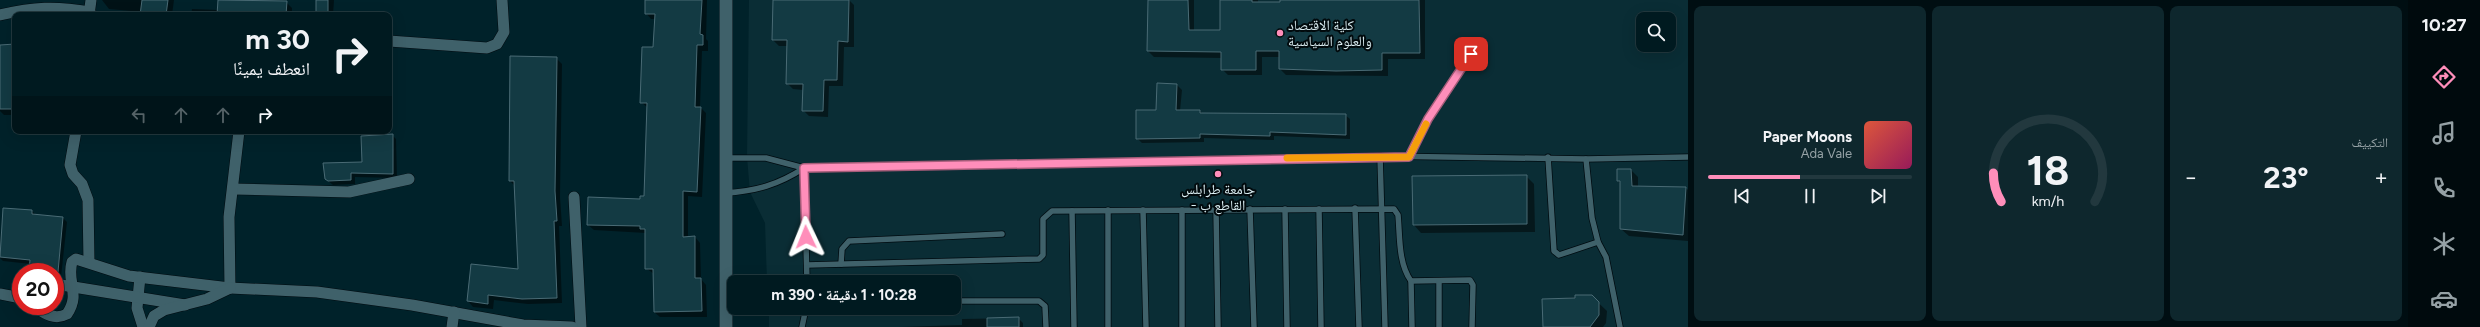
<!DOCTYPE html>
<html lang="ar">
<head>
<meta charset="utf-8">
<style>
	body { margin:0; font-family:Figtree,"Noto Naskh Arabic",sans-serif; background:#0e272d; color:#f1f3f6; direction:rtl; height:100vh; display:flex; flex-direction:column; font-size:15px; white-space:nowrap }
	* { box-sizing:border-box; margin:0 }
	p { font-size:13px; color:#95a1a5 }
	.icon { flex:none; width:22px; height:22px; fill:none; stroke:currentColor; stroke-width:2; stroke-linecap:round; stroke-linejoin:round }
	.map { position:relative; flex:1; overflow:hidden; direction:ltr }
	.side { display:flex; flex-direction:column; gap:6px; padding:6px; background:#000e12; width:720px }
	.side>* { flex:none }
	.top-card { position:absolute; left:12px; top:12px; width:380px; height:122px; border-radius:8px; box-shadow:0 4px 16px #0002,0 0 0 1px #22383e; direction:rtl; background:#001a20; color:#f1f3f6; overflow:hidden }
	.controls { position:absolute; left:1636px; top:12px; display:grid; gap:8px }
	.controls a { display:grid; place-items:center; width:40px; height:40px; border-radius:8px; background:#001a20; box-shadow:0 4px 16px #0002,0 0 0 1px #22383e; font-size:20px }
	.speed { position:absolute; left:12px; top:263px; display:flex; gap:8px; font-size:20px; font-weight:700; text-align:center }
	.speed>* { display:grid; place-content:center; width:52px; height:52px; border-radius:50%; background:#001a20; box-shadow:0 4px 16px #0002,0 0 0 1px #22383e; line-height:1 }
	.speed .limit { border:6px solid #d22; background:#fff; color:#111 }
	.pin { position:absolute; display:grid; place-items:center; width:34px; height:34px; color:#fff; margin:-17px; border-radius:8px; box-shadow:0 2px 6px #0006 }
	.me { position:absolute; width:44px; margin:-22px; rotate:358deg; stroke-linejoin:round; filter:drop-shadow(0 0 3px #0008) }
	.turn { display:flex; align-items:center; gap:14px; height:84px; padding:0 16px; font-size:18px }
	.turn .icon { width:52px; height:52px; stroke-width:2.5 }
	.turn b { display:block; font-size:28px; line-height:34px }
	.lanes { display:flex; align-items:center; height:38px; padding:0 16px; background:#0003; justify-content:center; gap:20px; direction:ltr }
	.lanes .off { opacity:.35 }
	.big { font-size:30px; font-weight:700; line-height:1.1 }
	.side .tile { flex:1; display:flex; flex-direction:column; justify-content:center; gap:6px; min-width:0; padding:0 14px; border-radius:8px; background:#0e272d }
	.side .dial { align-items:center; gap:0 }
	.dial svg { height:104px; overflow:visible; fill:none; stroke:#22383e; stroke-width:7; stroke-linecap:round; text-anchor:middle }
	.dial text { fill:#f1f3f6; stroke:none }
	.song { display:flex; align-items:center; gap:12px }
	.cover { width:48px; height:48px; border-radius:6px; background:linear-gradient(135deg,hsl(10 70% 55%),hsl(330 70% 35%)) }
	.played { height:4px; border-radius:2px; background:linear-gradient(90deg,#ff8eba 45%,#22383e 45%) }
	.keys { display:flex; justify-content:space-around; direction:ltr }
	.heat { display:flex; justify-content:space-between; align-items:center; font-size:22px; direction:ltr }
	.side .tiles { flex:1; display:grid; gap:6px; grid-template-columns:repeat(3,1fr) }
	.trip { position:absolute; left:727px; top:275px; width:234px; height:40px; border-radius:8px; background:#001a20; box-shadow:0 4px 16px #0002,0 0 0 1px #22383e; font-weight:700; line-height:40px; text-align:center; direction:rtl }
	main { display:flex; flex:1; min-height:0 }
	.tabs { display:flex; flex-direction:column; width:72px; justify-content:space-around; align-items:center; background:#000a0d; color:#95a1a5 }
	.tabs .icon { width:28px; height:28px }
	.tabs .on { color:#ff8eba }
	.tabs b { font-size:18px; color:#f1f3f6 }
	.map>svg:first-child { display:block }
	.built { fill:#0a2d35; fill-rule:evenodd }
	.shadow { fill:#0007 }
	.building { fill:#133a43; stroke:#4a6b75 }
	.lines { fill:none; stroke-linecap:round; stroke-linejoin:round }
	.service-casing { stroke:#000b10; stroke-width:7 }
	.minor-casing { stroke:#000b10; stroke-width:12 }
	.tertiary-casing { stroke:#000b10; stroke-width:14 }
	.service { stroke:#3f616a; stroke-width:5.5 }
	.minor { stroke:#3f616a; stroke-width:11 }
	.tertiary { stroke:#3f616a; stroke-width:13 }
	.route-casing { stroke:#a65c79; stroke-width:10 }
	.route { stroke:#ff8eba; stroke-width:7 }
	.slow { stroke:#f59e0b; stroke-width:7 }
	.poi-dot { fill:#ff8eba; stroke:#010a0d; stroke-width:1.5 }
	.labels { text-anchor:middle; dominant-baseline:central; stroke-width:4; stroke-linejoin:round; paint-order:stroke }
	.poi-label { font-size:14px; fill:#dbeef3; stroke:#010a0d; text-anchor:start }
</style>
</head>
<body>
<main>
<nav class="tabs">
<b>10:27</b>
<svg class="icon on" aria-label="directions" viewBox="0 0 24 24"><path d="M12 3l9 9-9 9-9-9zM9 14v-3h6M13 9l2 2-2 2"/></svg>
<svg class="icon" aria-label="music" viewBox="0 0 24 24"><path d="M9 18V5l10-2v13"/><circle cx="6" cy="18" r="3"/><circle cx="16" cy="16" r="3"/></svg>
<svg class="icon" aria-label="phone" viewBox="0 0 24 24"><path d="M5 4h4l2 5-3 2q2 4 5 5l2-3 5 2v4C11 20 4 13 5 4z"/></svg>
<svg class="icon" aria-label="climate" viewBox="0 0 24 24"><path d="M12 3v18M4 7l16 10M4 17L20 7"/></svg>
<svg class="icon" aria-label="car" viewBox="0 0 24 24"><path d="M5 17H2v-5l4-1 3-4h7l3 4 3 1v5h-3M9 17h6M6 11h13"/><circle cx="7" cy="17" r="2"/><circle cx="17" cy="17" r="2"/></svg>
</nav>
<section class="side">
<div class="tiles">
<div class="tile"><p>التكييف</p>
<div class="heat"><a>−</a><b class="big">23°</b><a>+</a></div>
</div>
<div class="tile dial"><svg viewBox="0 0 100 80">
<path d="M14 69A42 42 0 1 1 86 69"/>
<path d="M14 69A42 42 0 0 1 8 47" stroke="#ff8eba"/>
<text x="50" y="56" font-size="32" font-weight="700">18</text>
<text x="50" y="72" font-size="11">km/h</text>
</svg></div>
<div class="tile">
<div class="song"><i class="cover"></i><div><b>Paper Moons</b><p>Ada Vale</p></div></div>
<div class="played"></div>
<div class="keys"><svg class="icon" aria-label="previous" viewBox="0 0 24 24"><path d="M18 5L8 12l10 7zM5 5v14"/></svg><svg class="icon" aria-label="pause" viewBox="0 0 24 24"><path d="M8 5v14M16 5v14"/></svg><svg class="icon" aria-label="next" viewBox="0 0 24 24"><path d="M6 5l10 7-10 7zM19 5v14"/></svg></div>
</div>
</div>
</section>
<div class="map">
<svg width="1688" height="327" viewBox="0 0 1688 327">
	<rect width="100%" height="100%" fill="#00222a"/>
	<!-- built -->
	<path class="built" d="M749,0H1688V327H769V308H954V282H767L765,223L750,192L747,157ZM1643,19H1669V45H1643Z"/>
	<!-- shadow -->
	<g class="shadow">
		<path d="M102,0H174L172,15H142V12L109,9Z"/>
		<path d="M219,0L248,3V0L286,2L292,8V15H191L192,9L219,10Z"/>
		<path d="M318,0H334L333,15H317Z"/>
		<path d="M646,0H707L706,39L708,41V51H702L700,107L706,113L702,197L688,196V238L695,237L700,243L701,279L706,285L707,317H660L654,312V274L646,268V233L594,230L588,225L645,197L648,108L641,102L654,48L655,19H651L646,13Z"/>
		<path d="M774,0H849L854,5V47H844L843,86H829L828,117L809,116L803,110V90L793,89L787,83L788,46H779L773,40Z"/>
		<path d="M1149,0H1194V31H1221V0H1258V3H1281V0H1425V59H1388V76L1286,75L1280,69V57H1262V75H1228L1222,69V58L1154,57L1148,51Z"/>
		<path d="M15,44V115H4L0,111V45Z"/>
		<path d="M556,58L562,64L560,197L562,226H559L562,303L528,304L494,300L493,309L473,307L468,301L519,270L515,186L510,181Z"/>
		<path d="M1177,85L1182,90L1180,111H1200L1203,114L1345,115L1350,119V139L1274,136V140L1204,138V142L1142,143L1137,138Z"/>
		<path d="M392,135L396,139L397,178L355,177V184L333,185L326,179L363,163Z"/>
		<path d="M1631,170L1638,177V187L1686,188L1688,190V241L1629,236L1621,229V184L1618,181Z"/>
		<path d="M1526,176L1534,184L1535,232L1421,233L1414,225Z"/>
		<path d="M4,209L32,211L36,215L63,218L67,222L61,277L55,276V272H32L31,264L3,261L0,258Z"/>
		<path d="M1591,296L1607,311L1606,323L1603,327H1544L1543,300Z"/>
		<path d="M1018,318L1023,323V327H899L962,325V319Z"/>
	</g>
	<!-- building -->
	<g class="building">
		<path d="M142,0H168L166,15H140Z"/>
		<path d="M218,0L287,1L286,15H217Z"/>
		<rect x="316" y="0" width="12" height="15"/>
		<path d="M645,0H702L700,34L703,35V45H697L695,107H701L697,192L683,191V237L695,236V278H701L702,311L654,312L653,269H645V229H640V226L587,225L588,197L640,199V196H644L647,103H640L642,47H653L655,14H645Z"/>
		<path d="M773,0H849L848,42L838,41L837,80H824L823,111H802L803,84H786L787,40H772Z"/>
		<path d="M1148,0H1188L1189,30H1220V0H1252V2H1280V0H1419L1420,53H1382V70L1336,71L1279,69V51H1256V70H1221V52L1147,51Z"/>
		<path d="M15,44V109H0V45Z"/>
		<path d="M510,56L557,57L555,191L557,221H554L557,298L522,299L488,295V304L467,301L471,264L518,269L514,181H509Z"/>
		<path d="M1157,83L1177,84L1176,110H1200V113L1346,114V135L1270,132V136L1200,134V138L1136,139V110H1156Z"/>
		<path d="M393,134V174L351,173V180L328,181L325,179L323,163L362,162L361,136Z"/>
		<path d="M1617,169H1631L1632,186L1686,187L1683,235L1620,229V181H1617Z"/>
		<path d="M1527,175V224L1413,225L1412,176Z"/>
		<path d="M3,208L32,210V214L63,217L58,272L29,270L30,260L0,257Z"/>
		<path d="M1575,295H1592L1599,302V315L1590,327H1543L1542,299L1575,298Z"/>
		<path d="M1019,317V327H987V318Z"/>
	</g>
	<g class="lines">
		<defs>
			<g id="service">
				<path d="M1380,156L1385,327"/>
				<path d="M1409,157L1428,119L1479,41"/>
				<path d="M1548,157L1554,251L1559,255L1598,242"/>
				<path d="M725,158H766L804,168"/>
				<path d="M1586,159L1688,157"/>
				<path d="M725,193C756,191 778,185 804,168"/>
				<path d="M1355,208L1359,327"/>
				<path d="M1216,209L1218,327"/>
				<path d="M1250,209L1254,327"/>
				<path d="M1285,209L1287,327"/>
				<path d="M1319,209L1321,327"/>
				<path d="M1108,210V327"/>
				<path d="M1143,210L1146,327"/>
				<path d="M1182,210V327"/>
				<path d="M1072,211L1074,327"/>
				<path d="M841,264L842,249L849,241L1002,234"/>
				<path d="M807,265L1039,259L1043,255V219L1052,211L1394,209L1398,215C1400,235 1398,263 1411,281L1470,280L1473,285L1472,327"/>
				<path d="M1411,281L1412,327"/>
				<path d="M1439,281V327"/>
				<path d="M807,282L804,168L1380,156L1586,159L1592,218L1598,242L1606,257L1620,327"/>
				<path d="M954,301H1039L1045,306L1046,327"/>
				<path d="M802,327L806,308"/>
			</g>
			<g id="minor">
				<path d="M0,15C33,7 56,6 90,12"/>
				<path d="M89,15L91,0"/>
				<path d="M389,41L487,48L497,44L504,32L502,0"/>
				<path d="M76,131L70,165L73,174L82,184L88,200L89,262"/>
				<path d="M233,189L349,192L409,179"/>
				<path d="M574,197L581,327"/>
				<path d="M140,277L137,308L143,327"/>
				<path d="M55,284L185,305"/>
				<path d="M230,288L229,217L239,131"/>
				<path d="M0,294L21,298"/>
				<path d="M34,306C44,313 54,321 67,314C81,294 66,282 72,262L76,259L129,276L230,288L317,292L412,305L523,325L572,327"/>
				<path d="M149,327L154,316L164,310L207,299L230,288"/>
				<path d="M452,327L454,312"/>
			</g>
			<path id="tertiary" d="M726,327V0"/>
		</defs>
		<!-- service casing -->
		<use href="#service" class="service-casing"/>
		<!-- minor casing -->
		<use href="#minor" class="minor-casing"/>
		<!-- tertiary casing -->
		<use href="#tertiary" class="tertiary-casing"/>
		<!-- service -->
		<use href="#service" class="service"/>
		<!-- minor -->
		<use href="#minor" class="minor"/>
		<!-- tertiary -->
		<use href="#tertiary" class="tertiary"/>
	</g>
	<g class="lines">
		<defs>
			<path id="route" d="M806,237L804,168L1409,157L1428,119L1471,54"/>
		</defs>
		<!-- route casing -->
		<use href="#route" class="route-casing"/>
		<!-- route -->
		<use href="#route" class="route"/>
		<!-- slow -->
		<path class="slow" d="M1287,158L1409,157L1426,124"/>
	</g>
	<!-- markers -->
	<g class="poi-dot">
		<circle cx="1280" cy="33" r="4"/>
		<circle cx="1218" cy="174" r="4"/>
	</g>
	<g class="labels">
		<!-- poi labels -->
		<g class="poi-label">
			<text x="1288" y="25">كلية الاقتصاد<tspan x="1288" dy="16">والعلوم السياسية</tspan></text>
			<text x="1218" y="189" text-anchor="middle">جامعة طرابلس<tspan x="1218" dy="16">- القاطع ب</tspan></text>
		</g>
	</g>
</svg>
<div class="controls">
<a><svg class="icon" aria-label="search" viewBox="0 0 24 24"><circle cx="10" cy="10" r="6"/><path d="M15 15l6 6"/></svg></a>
</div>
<div class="speed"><div class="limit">20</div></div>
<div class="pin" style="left:1471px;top:54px;background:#d93025"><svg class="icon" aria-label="arrive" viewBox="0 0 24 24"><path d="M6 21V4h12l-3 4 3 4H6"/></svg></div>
<svg class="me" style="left:806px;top:237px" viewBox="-20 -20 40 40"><path d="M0-17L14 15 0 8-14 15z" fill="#ff8eba" stroke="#fff" stroke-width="4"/></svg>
<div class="trip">10:28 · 1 دقيقة · 390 m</div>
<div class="top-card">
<div class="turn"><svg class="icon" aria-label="right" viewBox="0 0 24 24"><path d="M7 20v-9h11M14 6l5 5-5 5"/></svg><div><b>30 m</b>انعطف يمينًا</div></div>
<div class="lanes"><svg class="icon off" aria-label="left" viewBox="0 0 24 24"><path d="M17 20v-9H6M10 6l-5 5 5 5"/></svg><svg class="icon off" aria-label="ahead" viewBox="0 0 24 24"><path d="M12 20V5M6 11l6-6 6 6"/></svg><svg class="icon off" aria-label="ahead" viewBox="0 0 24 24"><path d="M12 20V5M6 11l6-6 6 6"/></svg><svg class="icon" aria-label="right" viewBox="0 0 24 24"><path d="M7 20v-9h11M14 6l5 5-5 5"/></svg></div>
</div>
</div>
</main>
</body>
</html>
